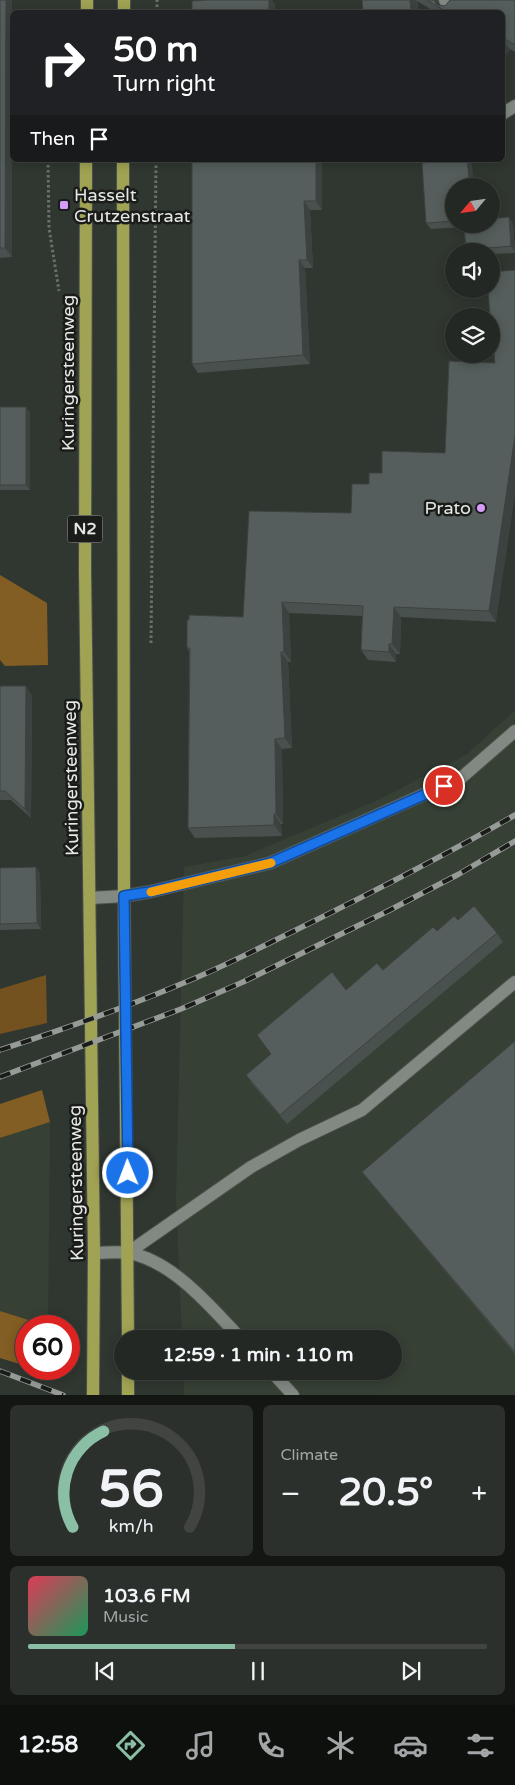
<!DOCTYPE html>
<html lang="en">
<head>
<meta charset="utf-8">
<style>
	body { margin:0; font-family:"Varela Round",sans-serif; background:#2c302c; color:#f1f3f6; height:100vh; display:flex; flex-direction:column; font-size:19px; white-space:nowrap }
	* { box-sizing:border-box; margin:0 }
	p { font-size:16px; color:#a3a6a6 }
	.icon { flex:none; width:28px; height:28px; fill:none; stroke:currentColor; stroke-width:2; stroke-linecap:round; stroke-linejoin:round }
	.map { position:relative; height:1395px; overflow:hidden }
	.sheet { display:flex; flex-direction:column; gap:10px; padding:10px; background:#141614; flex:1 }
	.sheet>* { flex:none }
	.top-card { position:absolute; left:10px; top:10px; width:495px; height:152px; border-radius:8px; box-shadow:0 2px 12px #0003,0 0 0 1px #414441; background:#202124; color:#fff; overflow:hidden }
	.needle { width:32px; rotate:241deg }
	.controls { position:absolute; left:445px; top:178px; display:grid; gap:10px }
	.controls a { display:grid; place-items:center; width:55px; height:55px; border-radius:50%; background:#242824; box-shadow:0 2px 12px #0003,0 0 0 1px #414441; font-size:25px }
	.speed { position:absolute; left:15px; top:1315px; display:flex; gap:10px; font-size:25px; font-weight:700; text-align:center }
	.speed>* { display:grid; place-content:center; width:65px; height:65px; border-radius:50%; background:#242824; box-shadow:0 2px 12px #0003,0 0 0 1px #414441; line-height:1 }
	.speed .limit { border:8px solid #d22; background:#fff; color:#111 }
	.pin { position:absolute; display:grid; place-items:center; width:42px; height:42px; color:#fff; margin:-21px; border:2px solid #fff; border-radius:50%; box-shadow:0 1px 5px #0007 }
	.me { position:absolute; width:55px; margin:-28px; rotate:359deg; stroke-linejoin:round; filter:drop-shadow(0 0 4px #0008) }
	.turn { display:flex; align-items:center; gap:18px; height:105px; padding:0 20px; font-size:22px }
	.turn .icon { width:65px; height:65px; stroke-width:2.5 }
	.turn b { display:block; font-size:35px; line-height:42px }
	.then { display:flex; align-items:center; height:48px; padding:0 20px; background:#0003; gap:10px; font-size:19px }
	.big { font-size:38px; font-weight:700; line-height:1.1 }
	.sheet .card { flex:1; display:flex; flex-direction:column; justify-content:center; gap:8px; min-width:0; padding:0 18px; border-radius:8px; background:#2c302c }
	.sheet .dial { align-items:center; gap:0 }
	.dial svg { height:130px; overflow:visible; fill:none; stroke:#414441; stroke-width:7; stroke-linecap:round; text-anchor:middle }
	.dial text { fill:#f1f3f6; stroke:none }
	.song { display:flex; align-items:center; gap:15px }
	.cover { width:60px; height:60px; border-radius:8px; background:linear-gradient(135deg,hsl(350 70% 55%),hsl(150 70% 35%)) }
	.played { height:5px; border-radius:2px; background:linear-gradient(90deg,#8abfa5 45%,#414441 45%) }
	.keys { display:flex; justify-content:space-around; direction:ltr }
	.heat { display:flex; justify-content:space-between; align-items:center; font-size:28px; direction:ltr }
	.sheet .tiles { flex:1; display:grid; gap:10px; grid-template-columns:1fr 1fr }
	.card:last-child { grid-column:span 2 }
	.trip { position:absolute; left:114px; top:1330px; width:288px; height:50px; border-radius:25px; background:#242824; box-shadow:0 2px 12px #0003,0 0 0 1px #414441; font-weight:700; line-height:50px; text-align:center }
	.menu { display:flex; height:80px; justify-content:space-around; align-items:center; background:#0e100e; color:#a3a6a6 }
	.menu .icon { width:35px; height:35px }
	.menu .on { color:#8abfa5 }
	.menu b { font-size:22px; color:#f1f3f6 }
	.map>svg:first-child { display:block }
	.built { fill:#364035 }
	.green { fill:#73521f }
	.forest { fill:#835e24 }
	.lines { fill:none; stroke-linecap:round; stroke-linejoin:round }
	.service-casing { stroke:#4d524d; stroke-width:14 }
	.primary-casing { stroke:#4d524d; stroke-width:14 }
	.path { stroke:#6b706b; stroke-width:3; stroke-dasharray:2.5 2.5; stroke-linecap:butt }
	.service { stroke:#828982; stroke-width:12 }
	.primary { stroke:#a0a353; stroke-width:12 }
	.rail-casing { stroke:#979b97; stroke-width:5.5 }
	.rail { stroke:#1a1c1a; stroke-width:4; stroke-dasharray:11; stroke-linecap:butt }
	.wall { fill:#49514f }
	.shaded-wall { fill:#3c4240 }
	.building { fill:#555e5c; stroke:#3c4240 }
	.route-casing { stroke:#114b97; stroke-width:12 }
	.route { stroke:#1a73e8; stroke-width:9 }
	.slow { stroke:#f59e0b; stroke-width:9 }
	.poi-dot { fill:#d79bf9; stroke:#1a1c1a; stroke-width:2 }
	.labels { text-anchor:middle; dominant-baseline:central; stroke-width:5; stroke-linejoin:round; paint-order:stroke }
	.shield { fill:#1a1c1a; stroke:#a8aba8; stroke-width:1 }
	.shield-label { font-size:16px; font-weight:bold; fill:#e5e8e5 }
	.poi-label { font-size:18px; fill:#e5e8e5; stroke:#1a1c1a; text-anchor:start }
	.street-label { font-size:18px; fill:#e5e8e5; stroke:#1a1c1a }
</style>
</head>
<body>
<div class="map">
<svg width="515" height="1395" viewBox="0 0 515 1395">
	<rect width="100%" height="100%" fill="#303630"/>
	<!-- built -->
	<g class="built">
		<path d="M515,710V1395H184L183,1371H392V1339H182L176,1199L184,867L245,856L373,802L466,755Z"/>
		<path d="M50,1122L48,1326L0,1311V1138Z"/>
	</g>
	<!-- green -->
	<path class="green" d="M46,975L47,1023L0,1034V989Z"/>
	<!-- forest -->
	<g class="forest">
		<path d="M0,575L47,603L48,665L5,666L0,660Z"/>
		<path d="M42,1090L50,1122L0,1138V1104Z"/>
		<path d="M0,1311L48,1326H26V1366L0,1358Z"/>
	</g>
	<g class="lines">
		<defs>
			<g id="service">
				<path d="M445,0L451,12"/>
				<path d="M502,114L515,106"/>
				<path d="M90,898L124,896L149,892L270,863L461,778L515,731"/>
				<path d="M129,1252L251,1167L299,1140L362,1110L515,982"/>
				<path d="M94,1253C105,1253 118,1251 129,1253C173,1261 212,1308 241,1339"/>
				<path d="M271,1371L293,1395"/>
			</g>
			<g id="primary">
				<path d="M87,12V0"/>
				<path d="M124,12V0"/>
				<path d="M86,160L85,570L94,1253L93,1395"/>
				<path d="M123,160L124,896L128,1339"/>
				<path d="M128,1395V1371"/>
			</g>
		</defs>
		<!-- service casing -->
		<use href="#service" class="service-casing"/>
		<!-- primary casing -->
		<use href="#primary" class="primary-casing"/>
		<!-- path -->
		<g class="path">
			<path d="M157,12V0"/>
			<path d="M48,160L49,228L59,291"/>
			<path d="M151,643L156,160"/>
		</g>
		<!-- service -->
		<use href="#service" class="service"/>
		<!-- primary -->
		<use href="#primary" class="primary"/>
		<defs>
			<g id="rail">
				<path d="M0,1050C61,1030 122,1009 181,984C221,968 259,948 298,929C371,893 444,856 515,815"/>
				<path d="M0,1077L181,1009L243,982L388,911L459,874L515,841"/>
				<path d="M0,1371L63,1395"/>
			</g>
		</defs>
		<!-- rail casing -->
		<use href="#rail" class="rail-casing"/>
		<!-- rail -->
		<use href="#rail" class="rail"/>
	</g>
	<!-- wall -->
	<g class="wall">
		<path d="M0,0L12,257L0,258Z"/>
		<path d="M362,0H438V3L439,6H445L515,0V52L510,49L505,57L502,55V12H435L417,1L419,12H364Z"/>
		<path d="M192,160H322V210H310L313,268H305L310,364L198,373L192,364Z"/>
		<path d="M458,160H468L472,166L473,186H454V224H491V219L509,217L513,224L515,253L491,254V251H467L466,250L464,227L431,229L426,223L422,163Z"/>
		<path d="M515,270L496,622L401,617L400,654H396V662L368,660L361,650L362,616L289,613L291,662H288L292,748L282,749L283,824H281L282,836L195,838L188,828L189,651L187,648L243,617L351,513L369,484L382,473L445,453L495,363Z"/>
		<path d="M0,407L30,412V490H0Z"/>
		<path d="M0,686L32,695L31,818L11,800H0Z"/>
		<path d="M0,868L40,873L41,929L0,930Z"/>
		<path d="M458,920L497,933L503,942L287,1124L252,1084L246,1075L271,1054L257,1035L383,970L437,931Z"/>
		<path d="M515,1041V1354L369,1181L362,1172Z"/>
	</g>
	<!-- shaded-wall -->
	<g class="shaded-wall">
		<path d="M6,0H12V257L5,248Z"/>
		<path d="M269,0H272L275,5V12H269Z"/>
		<path d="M410,0H416L419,12H411Z"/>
		<path d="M434,0H438V3L441,9L438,7Z"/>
		<path d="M502,39L510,49L505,57L502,53Z"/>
		<path d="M316,160H322V210L316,201Z"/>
		<path d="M467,160L472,166L473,186H470Z"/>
		<path d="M304,201L310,210L313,268L307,260Z"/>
		<path d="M509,217L513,224L515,252L511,246Z"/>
		<path d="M299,260L305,268L310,364L303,355Z"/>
		<path d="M26,407L30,412V490L26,485Z"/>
		<path d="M515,436V495L496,622L489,611Z"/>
		<path d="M282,602L289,613L291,662L284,652Z"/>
		<path d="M394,607L401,617L400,654L392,644Z"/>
		<path d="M389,644L396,654V662L389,652Z"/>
		<path d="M281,652L288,662L292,748L285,738Z"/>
		<path d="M26,686L32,695L31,818L25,809Z"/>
		<path d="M275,739L282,749L283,824L276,814Z"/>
		<path d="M274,814L281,824L282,836L274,825Z"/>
		<path d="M36,867L40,873L41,929L37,923Z"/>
	</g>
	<!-- building -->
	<g class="building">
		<path d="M0,0H6L5,248H0Z"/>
		<path d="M208,0H269V12H192V1Z"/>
		<path d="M362,0H410L411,12H375V10L363,11Z"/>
		<path d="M427,0H434L437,5L445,6L450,0H515V45L502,37V12H447Z"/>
		<path d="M192,160H316V201H304L307,260H299L303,355L192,364Z"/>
		<path d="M458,160H467L470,186H454V221L426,223L422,163Z"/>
		<path d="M509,217L511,246L466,250L464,224H491V219Z"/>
		<path d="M515,270V436L489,611L394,607L392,644H389V652L361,650L363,606L282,602L284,652H281L285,738L275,739L276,814H274V825L188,828L190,648H187V620H189V615L243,617L249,511L351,513L352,484H369V473H382V451L445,453L449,361L495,363L491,324V316H490L488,289H491V272Z"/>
		<rect x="0" y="407" width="26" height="78"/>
		<path d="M0,686H26L25,809L5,791H0Z"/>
		<path d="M36,867L37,923L0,924V868Z"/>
		<path d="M474,906L497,933L280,1115L246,1075L271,1054L257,1035L332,972L346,990L377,963L383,970L433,927L437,931L454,916L458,920Z"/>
		<path d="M515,1041V1352L362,1172Z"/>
	</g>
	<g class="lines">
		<defs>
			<path id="route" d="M128,1173L124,896L149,892L270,863L444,786"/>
		</defs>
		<!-- route casing -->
		<use href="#route" class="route-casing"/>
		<!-- route -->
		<use href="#route" class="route"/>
		<!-- slow -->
		<path class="slow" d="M151,892L271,863"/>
	</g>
	<!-- markers -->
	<g class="poi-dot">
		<rect x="59" y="200" width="10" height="10" rx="2.5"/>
		<circle cx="481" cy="508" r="5"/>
	</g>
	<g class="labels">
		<!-- shield labels -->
		<rect class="shield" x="67.5" y="515.5" width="35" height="27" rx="4"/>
		<g class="shield-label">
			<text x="85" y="529">N2</text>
		</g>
		<!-- poi labels -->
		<g class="poi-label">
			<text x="74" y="195">Hasselt<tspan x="74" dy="21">Crutzenstraat</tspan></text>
			<text x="471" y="508" text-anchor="end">Prato</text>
		</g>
		<!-- street labels -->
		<g class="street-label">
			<text transform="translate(68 373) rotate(-90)">Kuringersteenweg</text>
			<text transform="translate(71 778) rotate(-91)">Kuringersteenweg</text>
			<text transform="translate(76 1183) rotate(-91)">Kuringersteenweg</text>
		</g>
	</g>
</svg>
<div class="controls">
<a><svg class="needle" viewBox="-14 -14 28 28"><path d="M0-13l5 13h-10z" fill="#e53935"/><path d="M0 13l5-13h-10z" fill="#a3a6a6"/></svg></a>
<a><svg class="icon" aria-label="sound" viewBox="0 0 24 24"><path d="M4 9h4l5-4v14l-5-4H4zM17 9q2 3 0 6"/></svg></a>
<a><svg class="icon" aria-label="layers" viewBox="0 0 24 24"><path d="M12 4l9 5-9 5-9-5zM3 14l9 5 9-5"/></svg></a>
</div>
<div class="speed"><div class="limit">60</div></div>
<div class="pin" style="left:444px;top:786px;background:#d93025"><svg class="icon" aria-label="arrive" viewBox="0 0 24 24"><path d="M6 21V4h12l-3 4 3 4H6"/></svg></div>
<svg class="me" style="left:128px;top:1173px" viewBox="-20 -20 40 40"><circle r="17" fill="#1a73e8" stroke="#fff" stroke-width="3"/><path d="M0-11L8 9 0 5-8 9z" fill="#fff"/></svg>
<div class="trip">12:59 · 1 min · 110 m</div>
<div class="top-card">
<div class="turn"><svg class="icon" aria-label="right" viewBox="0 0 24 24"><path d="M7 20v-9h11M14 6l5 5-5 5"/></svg><div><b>50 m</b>Turn right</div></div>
<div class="then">Then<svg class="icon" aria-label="arrive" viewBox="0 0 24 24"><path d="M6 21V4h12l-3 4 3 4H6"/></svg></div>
</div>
</div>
<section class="sheet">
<div class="tiles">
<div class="card dial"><svg viewBox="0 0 100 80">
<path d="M14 69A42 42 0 1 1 86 69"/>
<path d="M14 69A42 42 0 0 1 33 10" stroke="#8abfa5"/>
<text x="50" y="56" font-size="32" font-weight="700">56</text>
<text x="50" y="72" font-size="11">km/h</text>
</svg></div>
<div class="card"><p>Climate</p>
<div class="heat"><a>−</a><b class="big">20.5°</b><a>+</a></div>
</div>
<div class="card">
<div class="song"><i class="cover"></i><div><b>103.6 FM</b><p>Music</p></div></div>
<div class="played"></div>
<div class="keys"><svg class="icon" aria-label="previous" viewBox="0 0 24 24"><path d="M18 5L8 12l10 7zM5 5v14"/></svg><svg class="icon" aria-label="pause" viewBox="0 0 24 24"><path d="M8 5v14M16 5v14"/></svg><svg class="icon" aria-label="next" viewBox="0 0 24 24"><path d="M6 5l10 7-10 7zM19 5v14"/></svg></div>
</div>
</div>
</section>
<nav class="menu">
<b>12:58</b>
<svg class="icon on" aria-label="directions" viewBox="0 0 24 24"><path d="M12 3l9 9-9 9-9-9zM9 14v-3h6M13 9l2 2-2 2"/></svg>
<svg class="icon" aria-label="music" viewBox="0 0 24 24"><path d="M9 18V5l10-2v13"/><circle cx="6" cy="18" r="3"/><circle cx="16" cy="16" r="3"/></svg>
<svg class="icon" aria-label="phone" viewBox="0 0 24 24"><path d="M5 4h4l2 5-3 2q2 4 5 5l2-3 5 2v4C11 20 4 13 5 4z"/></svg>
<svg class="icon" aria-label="climate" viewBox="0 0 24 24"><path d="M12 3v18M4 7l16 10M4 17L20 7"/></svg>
<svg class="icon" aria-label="car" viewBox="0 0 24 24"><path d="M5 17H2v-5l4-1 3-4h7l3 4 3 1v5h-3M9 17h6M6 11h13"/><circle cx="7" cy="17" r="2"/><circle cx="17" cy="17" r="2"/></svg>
<svg class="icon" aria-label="filters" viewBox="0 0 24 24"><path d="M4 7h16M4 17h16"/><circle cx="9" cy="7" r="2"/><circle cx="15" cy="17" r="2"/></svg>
</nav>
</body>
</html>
